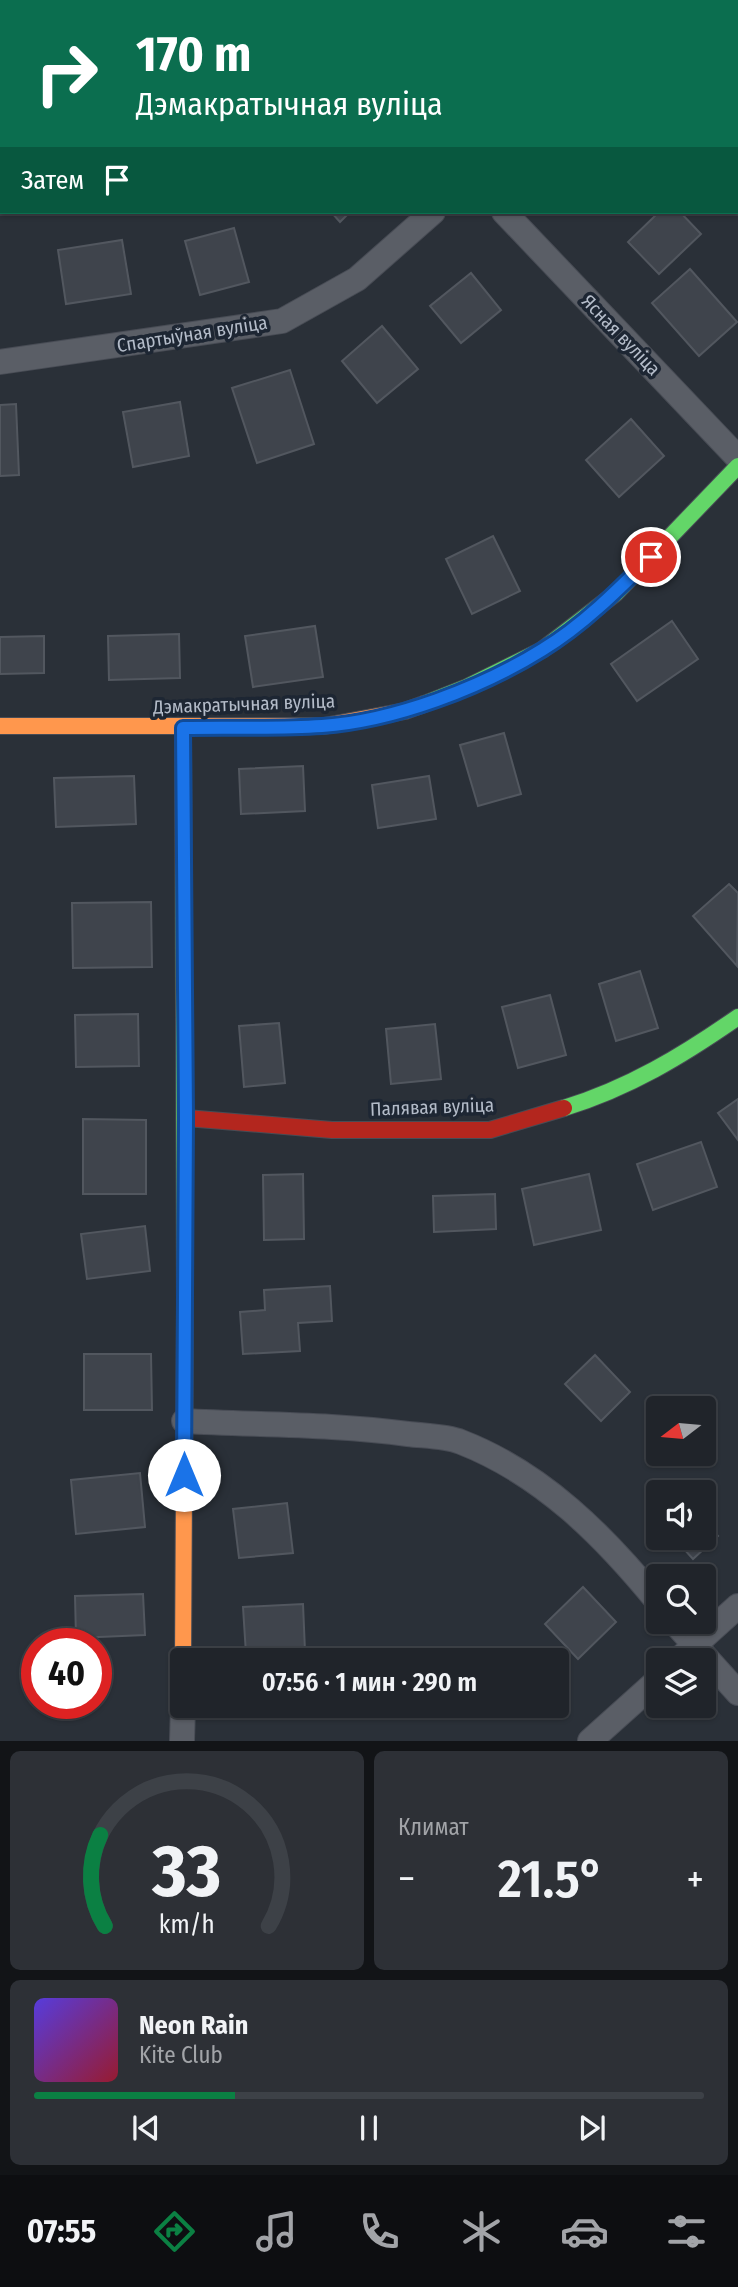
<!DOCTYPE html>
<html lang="ru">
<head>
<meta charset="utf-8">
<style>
	body { margin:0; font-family:"Fira Sans Condensed",sans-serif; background:#2d3036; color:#f1f3f6; height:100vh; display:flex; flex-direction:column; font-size:26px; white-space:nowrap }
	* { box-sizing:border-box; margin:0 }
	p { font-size:23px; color:#a2a4a8 }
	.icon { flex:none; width:38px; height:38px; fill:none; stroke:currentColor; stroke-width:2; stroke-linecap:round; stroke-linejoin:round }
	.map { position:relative; height:1741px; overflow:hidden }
	.side { display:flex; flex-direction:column; gap:10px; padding:10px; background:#121417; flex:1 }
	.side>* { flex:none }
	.guide { position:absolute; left:0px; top:0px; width:738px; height:214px; box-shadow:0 2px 5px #0004,0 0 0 2px #3d4147; background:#0b6e4f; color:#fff; overflow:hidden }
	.needle { width:46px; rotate:254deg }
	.tools { position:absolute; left:646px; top:1396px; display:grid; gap:14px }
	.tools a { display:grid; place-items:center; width:70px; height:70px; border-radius:7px; background:#20242a; box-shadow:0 2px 5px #0004,0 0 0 2px #3d4147; font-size:35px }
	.speed { position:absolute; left:21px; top:1628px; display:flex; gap:14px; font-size:35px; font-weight:700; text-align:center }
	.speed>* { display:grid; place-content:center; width:91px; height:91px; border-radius:50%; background:#20242a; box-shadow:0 2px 5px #0004,0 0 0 2px #3d4147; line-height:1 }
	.speed .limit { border:10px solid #d22; background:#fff; color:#111 }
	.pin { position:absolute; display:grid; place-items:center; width:60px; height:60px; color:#fff; margin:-30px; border:4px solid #fff; border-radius:50%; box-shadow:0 2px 7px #0007 }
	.me { position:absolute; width:77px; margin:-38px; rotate:0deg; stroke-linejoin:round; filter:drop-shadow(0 0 5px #0008) }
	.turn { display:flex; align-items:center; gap:24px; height:147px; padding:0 21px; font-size:32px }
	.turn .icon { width:91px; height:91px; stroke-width:2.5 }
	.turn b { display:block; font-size:49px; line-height:60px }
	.then { display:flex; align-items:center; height:66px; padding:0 21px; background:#0003; gap:14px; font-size:26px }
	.big { font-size:52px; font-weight:600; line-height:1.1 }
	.side .tile { flex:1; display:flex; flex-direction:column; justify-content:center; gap:10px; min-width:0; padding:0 24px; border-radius:10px; background:#2d3036 }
	.side .dial { align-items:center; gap:0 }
	.dial svg { height:182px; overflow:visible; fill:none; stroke:#3d4147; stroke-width:7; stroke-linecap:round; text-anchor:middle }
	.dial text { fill:#f1f3f6; stroke:none }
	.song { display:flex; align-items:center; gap:21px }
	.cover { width:84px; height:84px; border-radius:10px; background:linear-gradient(135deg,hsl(250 70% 55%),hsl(350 70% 35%)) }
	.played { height:7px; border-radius:4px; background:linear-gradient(90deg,#0b8043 30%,#3d4147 30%) }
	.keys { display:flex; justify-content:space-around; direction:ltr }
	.heat { display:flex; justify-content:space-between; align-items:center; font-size:38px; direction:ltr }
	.side .tiles { flex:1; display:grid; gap:10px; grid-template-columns:1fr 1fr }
	.tile:last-child { grid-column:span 2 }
	.trip { position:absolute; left:170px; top:1648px; width:399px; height:70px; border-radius:7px; background:#20242a; box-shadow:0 2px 5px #0004,0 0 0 2px #3d4147; font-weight:600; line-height:70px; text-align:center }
	.tab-bar { display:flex; height:112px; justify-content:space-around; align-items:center; background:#0d0e11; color:#a2a4a8 }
	.tab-bar .icon { width:49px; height:49px }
	.tab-bar .selected { color:#0b8043 }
	.tab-bar b { font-size:32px; color:#f1f3f6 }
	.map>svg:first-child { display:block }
	.building { fill:#3f444c; stroke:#52575f; stroke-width:2 }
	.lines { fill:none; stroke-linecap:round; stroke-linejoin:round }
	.street-casing { stroke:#484c55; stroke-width:26 }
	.fast-casing { stroke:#484c55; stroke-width:18 }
	.slow-casing { stroke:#484c55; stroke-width:18 }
	.jam-casing { stroke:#484c55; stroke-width:18 }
	.street { stroke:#5a5e66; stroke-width:24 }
	.fast { stroke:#63d668; stroke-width:16 }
	.slow { stroke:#ff974d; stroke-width:16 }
	.jam { stroke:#b3261e; stroke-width:16 }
	.route-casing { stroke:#114b97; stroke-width:18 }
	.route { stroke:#1a73e8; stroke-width:12 }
	.labels { text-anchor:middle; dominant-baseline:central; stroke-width:7; stroke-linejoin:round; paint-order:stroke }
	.street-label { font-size:19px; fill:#b4bcc9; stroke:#1d2633 }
</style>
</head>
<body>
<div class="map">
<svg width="738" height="1741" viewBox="0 0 738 1741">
	<rect width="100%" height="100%" fill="#2a3038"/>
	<!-- building -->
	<g class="building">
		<path d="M399,0H456L455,2Z"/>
		<path d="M718,0H738L737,38V2H717Z"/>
		<path d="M331,212H350L340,222Z"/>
		<path d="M659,212H680L701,234L659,274L628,242Z"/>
		<path d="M234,228L249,282L200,295L185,241Z"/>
		<path d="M122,240L131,294L66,304L58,250Z"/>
		<path d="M690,269L737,322L699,356L652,303Z"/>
		<path d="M471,273L501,310L461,343L430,306Z"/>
		<path d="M382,326L418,369L377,403L342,361Z"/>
		<path d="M290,370L314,444L257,463L232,388Z"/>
		<path d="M180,402L189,456L133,467L123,412Z"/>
		<path d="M16,404L19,475L0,476V405Z"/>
		<path d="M631,419L664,456L619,497L586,460Z"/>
		<path d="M493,536L520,591L472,614L446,559Z"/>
		<path d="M672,621L698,659L637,701L611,664Z"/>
		<path d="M315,626L323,677L253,687L245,636Z"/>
		<path d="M179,634L180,678L109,680L108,636Z"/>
		<path d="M44,636V673L0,674V637Z"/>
		<path d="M504,733L521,794L478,806L460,745Z"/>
		<path d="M303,766L305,811L241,814L239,769Z"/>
		<path d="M134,776L136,824L56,827L54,778Z"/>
		<path d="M429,776L436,819L378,828L372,785Z"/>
		<path d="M729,884L738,893L737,966L693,916Z"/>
		<path d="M151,902L152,967L73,968L72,903Z"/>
		<path d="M640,971L658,1028L616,1041L599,984Z"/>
		<path d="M550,995L566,1055L518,1068L502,1007Z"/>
		<path d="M138,1014L139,1066L76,1067L75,1015Z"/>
		<path d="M279,1023L285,1083L244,1087L239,1026Z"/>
		<path d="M435,1024L441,1079L391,1084L386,1029Z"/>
		<path d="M738,1099V1140L718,1113Z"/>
		<path d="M83,1119L146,1120V1194H83Z"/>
		<path d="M701,1142L717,1187L653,1210L637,1164Z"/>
		<path d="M303,1174L304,1239L264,1240L263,1175Z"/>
		<path d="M589,1174L601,1230L534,1245L522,1189Z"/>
		<path d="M495,1194L496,1229L434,1232L433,1196Z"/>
		<path d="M145,1226L150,1271L87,1279L81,1234Z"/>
		<path d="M330,1286L332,1321L298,1323L300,1351L243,1354L240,1312L265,1310L264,1290Z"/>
		<path d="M84,1354H151L152,1410H84Z"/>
		<path d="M595,1355L630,1392L601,1421L565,1384Z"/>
		<path d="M140,1473L145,1527L76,1534L71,1480Z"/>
		<path d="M287,1503L293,1553L239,1558L233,1509Z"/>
		<path d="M704,1521L718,1536L693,1559L674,1538H704Z"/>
		<path d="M583,1587L616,1622L578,1659L545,1624Z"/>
		<path d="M143,1594L145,1635L76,1638L75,1596Z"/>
		<path d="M303,1604L305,1651L246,1654L243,1607Z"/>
	</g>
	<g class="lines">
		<defs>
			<g id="street">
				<path d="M307,0L308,2"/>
				<path d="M644,2L646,0"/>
				<path d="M504,212L738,458"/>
				<path d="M0,362L282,321L357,279L433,212"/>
				<path d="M184,1421C259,1425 335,1424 408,1434C425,1436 446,1436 461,1442C543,1474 604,1536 658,1602"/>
				<path d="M674,1622L738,1693"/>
				<path d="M677,1661L738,1606"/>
				<path d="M182,1741L183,1706"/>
				<path d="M590,1741L658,1680"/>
			</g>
			<g id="fast">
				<path d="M424,704L467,687L542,650L616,593L738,466"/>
				<path d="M183,728L185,1309"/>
				<path d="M564,1108C629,1088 682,1056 738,1017"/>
			</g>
			<g id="slow">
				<path d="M0,726H324L405,711L424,704"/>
				<path d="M183,1661L185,1309"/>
			</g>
			<path id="jam" d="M186,1118L332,1130H490L564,1108"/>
		</defs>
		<!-- street casing -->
		<use href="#street" class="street-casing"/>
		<!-- fast casing -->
		<use href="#fast" class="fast-casing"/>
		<!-- slow casing -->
		<use href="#slow" class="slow-casing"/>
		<!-- jam casing -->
		<use href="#jam" class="jam-casing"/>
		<!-- street -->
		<use href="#street" class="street"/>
		<!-- fast -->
		<use href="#fast" class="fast"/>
		<!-- slow -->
		<use href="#slow" class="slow"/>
		<!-- jam -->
		<use href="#jam" class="jam"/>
	</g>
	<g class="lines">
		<defs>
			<path id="route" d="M184,1475L186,1118L183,728C229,727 276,729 322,726C394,721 481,688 542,650C582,626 618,590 651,557"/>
		</defs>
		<!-- route casing -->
		<use href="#route" class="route-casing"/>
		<!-- route -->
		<use href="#route" class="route"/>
	</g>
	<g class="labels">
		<!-- street labels -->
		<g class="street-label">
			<text transform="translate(192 334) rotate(-9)">Спартыўная вуліца</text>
			<text transform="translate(621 335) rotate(46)">Ясная вуліца</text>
			<text transform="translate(244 704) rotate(-2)">Дэмакратычная вуліца</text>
			<text transform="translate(432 1107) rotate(-2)">Палявая вуліца</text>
		</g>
	</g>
</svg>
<div class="tools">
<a><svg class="needle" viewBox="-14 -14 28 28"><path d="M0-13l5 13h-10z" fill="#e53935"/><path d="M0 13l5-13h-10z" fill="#a2a4a8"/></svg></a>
<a><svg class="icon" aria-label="sound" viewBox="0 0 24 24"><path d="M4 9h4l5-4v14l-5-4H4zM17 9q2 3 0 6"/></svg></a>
<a><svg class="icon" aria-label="search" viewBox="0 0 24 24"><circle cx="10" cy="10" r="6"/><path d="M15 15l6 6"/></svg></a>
<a><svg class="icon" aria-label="layers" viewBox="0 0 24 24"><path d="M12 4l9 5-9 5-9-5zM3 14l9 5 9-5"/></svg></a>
</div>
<div class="speed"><div class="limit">40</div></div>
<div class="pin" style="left:651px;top:557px;background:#d93025"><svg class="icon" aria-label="arrive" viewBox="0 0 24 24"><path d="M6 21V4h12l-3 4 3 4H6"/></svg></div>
<svg class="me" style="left:184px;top:1475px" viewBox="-20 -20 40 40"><circle r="19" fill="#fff"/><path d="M0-13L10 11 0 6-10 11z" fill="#1a73e8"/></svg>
<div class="trip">07:56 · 1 мин · 290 m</div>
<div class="guide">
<div class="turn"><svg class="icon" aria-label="right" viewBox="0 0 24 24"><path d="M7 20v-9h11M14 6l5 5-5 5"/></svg><div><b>170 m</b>Дэмакратычная вуліца</div></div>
<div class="then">Затем<svg class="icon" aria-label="arrive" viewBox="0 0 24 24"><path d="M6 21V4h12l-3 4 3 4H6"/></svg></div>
</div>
</div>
<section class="side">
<div class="tiles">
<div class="tile dial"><svg viewBox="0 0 100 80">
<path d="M14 69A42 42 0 1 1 86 69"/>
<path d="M14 69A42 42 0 0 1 12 29" stroke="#0b8043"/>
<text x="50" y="56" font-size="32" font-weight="700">33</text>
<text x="50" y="72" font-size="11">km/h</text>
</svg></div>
<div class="tile"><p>Климат</p>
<div class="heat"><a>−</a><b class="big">21.5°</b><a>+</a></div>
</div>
<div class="tile">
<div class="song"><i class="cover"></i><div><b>Neon Rain</b><p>Kite Club</p></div></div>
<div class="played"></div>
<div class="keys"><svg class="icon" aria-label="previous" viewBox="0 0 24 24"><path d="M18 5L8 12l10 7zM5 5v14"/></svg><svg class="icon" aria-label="pause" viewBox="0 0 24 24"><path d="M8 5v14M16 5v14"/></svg><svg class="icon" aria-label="next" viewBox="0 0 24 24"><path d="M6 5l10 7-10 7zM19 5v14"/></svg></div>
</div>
</div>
</section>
<nav class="tab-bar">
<b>07:55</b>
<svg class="icon selected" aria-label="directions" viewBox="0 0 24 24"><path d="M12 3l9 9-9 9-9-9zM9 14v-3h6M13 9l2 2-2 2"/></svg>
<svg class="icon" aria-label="music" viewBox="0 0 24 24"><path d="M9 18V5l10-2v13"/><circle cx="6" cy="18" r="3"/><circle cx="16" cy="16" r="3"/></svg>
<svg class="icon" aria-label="phone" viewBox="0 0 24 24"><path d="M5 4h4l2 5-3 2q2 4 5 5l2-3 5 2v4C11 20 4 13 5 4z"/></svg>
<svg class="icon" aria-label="climate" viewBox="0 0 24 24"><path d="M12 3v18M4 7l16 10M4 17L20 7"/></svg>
<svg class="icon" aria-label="car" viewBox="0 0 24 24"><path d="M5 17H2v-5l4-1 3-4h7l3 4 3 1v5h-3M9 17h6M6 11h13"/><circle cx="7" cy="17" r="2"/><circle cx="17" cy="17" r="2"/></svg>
<svg class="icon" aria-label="filters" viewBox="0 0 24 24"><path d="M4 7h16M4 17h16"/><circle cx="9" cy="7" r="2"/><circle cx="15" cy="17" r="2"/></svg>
</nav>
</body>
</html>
